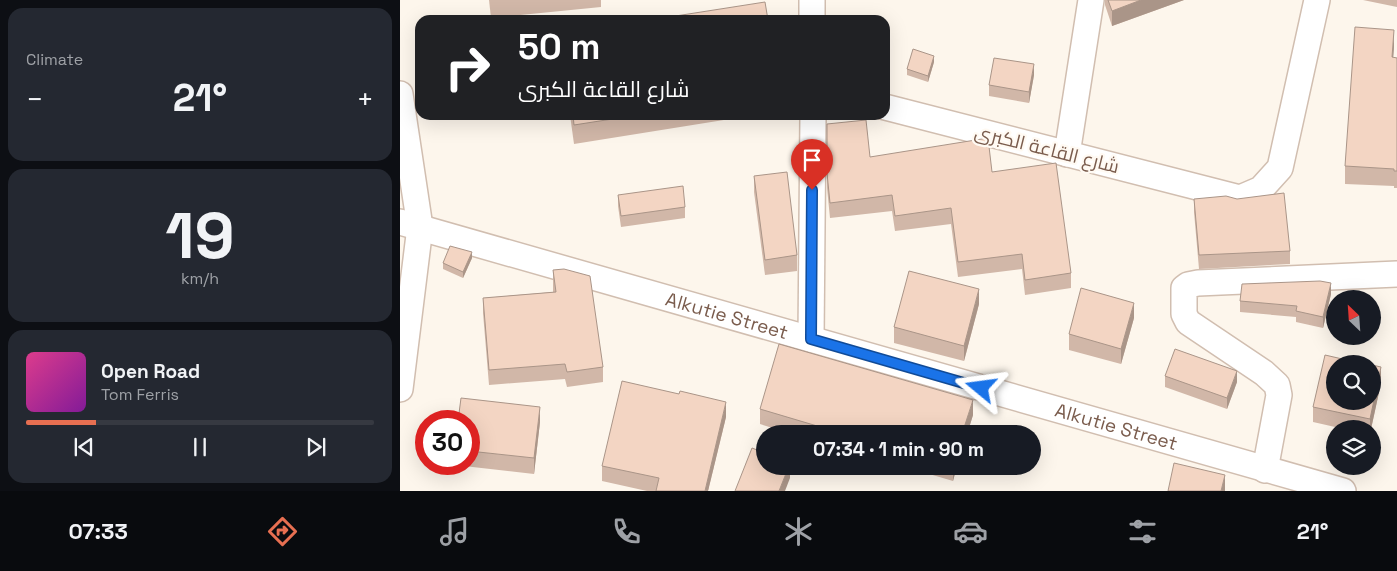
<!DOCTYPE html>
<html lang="en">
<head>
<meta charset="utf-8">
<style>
	body { margin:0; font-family:"Space Grotesk",Cairo,sans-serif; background:#242831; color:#f1f3f6; height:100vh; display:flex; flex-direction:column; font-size:19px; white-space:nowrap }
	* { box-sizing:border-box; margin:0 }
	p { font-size:16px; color:#9ea1a6 }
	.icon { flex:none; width:28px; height:28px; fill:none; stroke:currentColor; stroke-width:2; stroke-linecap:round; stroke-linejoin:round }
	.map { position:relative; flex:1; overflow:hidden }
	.side { display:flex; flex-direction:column; gap:8px; padding:8px; background:#0d0f14; width:400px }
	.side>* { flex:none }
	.hud { position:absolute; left:15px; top:15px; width:475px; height:105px; border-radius:15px; box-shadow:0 5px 20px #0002; background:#202124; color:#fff; overflow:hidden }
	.needle { width:32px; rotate:335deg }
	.fabs { position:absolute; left:926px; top:290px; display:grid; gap:10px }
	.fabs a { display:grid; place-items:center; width:55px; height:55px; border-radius:50%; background:#171b24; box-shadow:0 5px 20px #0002; font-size:25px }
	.speed { position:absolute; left:15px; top:410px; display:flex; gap:10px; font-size:25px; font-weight:700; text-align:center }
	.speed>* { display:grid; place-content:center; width:65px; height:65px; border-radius:50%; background:#171b24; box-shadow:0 5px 20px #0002; line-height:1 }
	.speed .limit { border:8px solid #d22; background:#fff; color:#111 }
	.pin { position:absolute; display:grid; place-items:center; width:42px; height:42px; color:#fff; margin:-51px -21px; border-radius:50% 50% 50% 0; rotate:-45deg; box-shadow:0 0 5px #0007 }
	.pin .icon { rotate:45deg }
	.me { position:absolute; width:55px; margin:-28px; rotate:286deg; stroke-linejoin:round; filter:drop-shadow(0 0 4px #0008) }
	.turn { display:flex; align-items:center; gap:18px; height:105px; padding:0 20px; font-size:22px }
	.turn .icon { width:65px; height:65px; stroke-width:2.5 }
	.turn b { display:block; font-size:35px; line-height:42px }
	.big { font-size:38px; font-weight:700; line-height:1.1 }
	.side .widget { flex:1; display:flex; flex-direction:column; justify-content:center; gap:8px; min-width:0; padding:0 18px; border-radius:15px; background:#242831 }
	.side .dial { align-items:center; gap:0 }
	.dial b { font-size:65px; line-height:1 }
	.song { display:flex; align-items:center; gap:15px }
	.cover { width:60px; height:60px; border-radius:8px; background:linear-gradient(135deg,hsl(330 70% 55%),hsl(290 70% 35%)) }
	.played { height:5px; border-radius:2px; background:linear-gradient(90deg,#e76f51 20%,#363941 20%) }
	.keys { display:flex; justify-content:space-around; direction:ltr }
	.heat { display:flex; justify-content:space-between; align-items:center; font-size:28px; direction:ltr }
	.trip { position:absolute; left:356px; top:425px; width:285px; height:50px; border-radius:25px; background:#171b24; box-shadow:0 5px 20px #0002; font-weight:700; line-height:50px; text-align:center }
	.tabs { display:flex; height:80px; justify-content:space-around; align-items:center; background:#090b0e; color:#9ea1a6 }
	.tabs .icon { width:35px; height:35px }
	.tabs .selected { color:#e76f51 }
	.tabs b { font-size:22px; color:#f1f3f6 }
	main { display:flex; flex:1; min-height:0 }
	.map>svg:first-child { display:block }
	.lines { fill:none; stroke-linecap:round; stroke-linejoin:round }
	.street-casing { stroke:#d1beb0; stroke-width:28 }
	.street { stroke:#fff; stroke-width:25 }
	.wall { fill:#d1b7a8 }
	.shaded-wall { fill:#aa9588 }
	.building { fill:#f3d5c3; stroke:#aa9588 }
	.route-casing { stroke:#114b97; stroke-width:12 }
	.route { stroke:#1a73e8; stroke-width:9 }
	.labels { text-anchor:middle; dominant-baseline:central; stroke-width:4.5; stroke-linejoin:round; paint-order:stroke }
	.street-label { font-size:19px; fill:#7a5c4d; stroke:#fffaf3 }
</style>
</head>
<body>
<main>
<section class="side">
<div class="widget"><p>Climate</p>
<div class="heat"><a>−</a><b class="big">21°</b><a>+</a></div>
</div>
<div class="widget dial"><b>19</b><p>km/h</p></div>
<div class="widget">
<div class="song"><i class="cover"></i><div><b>Open Road</b><p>Tom Ferris</p></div></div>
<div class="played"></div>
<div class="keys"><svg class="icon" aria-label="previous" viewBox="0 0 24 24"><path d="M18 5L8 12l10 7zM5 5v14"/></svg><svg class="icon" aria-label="pause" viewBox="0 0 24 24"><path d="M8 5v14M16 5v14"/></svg><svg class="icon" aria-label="next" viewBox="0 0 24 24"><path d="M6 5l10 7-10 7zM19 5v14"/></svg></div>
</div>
</section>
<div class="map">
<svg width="997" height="491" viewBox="0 0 997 491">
	<rect width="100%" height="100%" fill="#fdf6ec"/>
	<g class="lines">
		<defs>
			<g id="street">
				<path d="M412,0V20"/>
				<path d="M0,94L20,227L0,389"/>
				<path d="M485,107L840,198L861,189L880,168L917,0"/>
				<path d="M667,154L691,0"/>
				<path id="s1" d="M0,222L943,491"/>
				<path d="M411,339L413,115"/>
				<path d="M865,470L879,395L877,385L864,373L788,322L784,314V288L788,285L798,283L997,274"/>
			</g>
		</defs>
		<!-- street casing -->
		<use href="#street" class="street-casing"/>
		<!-- street -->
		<use href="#street" class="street"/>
	</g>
	<!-- wall -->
	<g class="wall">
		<path d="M89,0H201V7L91,18Z"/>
		<path d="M705,0H784L712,26L705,5Z"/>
		<path d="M963,0H997V7Z"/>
		<path d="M994,47L993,57L997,58V188H994V186L945,184V166Z"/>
		<path d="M534,62L528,82L507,75V69Z"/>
		<path d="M634,75L629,103L589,96V85Z"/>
		<path d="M170,115H355L174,144Z"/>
		<path d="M427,124L470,157L592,172L671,273V288L625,295L622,269L558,277L551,224L495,231L492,211L430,218L427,188Z"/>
		<path d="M354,176L397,255V271L365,275L354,192Z"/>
		<path d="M218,195L285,207V218L221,227L218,206Z"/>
		<path d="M794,199L890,251V264L799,269L794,212Z"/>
		<path d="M72,258L63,278L43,269V263Z"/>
		<path d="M153,270L203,367V382L167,387L165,379L89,385L83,313V298L153,292Z"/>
		<path d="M931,294L923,328L896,322V317L840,312V301Z"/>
		<path d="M579,304L564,361L494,343V327Z"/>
		<path d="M734,318L721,364L669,350V334Z"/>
		<path d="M765,376L837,382L827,409L765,387Z"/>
		<path d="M981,383L971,429H944L913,422V407Z"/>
		<path d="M360,409L573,415L567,434H392L360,424Z"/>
		<path d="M326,417L308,491H247L202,481V466Z"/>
		<path d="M69,421L140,422L134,474L55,465V464H69Z"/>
		<path d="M502,466H557L553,481Z"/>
	</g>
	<!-- shaded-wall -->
	<g class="shaded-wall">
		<path d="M741,0H784L712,26V11Z"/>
		<path d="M994,30V47L992,74V57Z"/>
		<path d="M534,56V62L528,82V76Z"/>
		<path d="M634,64V75L629,103V92Z"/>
		<path d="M72,252V258L63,278V272Z"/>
		<path d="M931,283V294L923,328V317Z"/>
		<path d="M579,289V304L564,361V346Z"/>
		<path d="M734,303V318L721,364V349Z"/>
		<path d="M981,367V383L971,429H970V419Z"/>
		<path d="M837,371V382L827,409V398Z"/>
		<path d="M573,400V415L567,434H562Z"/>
		<path d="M326,402V417L308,491H305Z"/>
		<path d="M140,407V422L134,474V458Z"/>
		<path d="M389,466H390V478L385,491H379Z"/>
		<path d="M553,466H557L553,481Z"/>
		<path d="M825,475V491H821Z"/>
	</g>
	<!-- building -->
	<g class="building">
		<path d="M708,0H741L712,11Z"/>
		<path d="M365,2L368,20H250Z"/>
		<path d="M955,27L994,30L992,57L997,58V171H994V169L945,166Z"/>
		<path d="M513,49L534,56L528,76L507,69Z"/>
		<path d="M594,58L634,64L629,92L589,85Z"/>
		<path d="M173,115H238L174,125Z"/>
		<path d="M466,120L470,157L588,138L592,172L656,163L671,273L625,280L622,254L558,262L551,208L495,216L492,195L430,203L427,173V124Z"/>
		<path d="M387,172L397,255L365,260L354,176Z"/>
		<path d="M283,186L285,207L221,216L218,195Z"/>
		<path d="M884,193L890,251L799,255L794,199L826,196L837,199Z"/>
		<path d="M50,246L72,252L63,272L43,263Z"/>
		<path d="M164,269L190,276L203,367L167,372L165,364L89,370L83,298L156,292L153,270Z"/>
		<path d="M509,271L579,289L564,346L494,327Z"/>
		<path d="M920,281L931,283L923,317L896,311L897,306L840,301L842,284Z"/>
		<path d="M681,288L734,303L721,349L669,334Z"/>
		<path d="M379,344L573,400L562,434H444L360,409Z"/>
		<path d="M775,349L837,371L827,398L765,376Z"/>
		<path d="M925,355L964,364H935V401H972V365L981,367L970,419L913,407Z"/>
		<path d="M222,381L279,394L280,391L326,402L305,491H256L259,478L202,466Z"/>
		<path d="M61,398L140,407L134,458L69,451V421H58Z"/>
		<path d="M352,448L365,453V466H389L379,491H335Z"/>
		<path d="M774,463L825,475L821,491H768Z"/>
	</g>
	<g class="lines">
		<defs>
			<path id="route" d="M412,190L411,339L581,388"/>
		</defs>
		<!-- route casing -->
		<use href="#route" class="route-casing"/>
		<!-- route -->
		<use href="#route" class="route"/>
	</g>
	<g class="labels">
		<!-- street labels -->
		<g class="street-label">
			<text transform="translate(647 149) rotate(14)">شارع القاعة الكبرى</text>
			<text stroke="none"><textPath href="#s1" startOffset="340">Alkutie Street</textPath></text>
			<text stroke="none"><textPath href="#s1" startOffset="745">Alkutie Street</textPath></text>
		</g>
	</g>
</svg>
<div class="fabs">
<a><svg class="needle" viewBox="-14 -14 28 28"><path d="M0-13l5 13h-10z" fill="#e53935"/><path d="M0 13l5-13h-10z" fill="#9ea1a6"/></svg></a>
<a><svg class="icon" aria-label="search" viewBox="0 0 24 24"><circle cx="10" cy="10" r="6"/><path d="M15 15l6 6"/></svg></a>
<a><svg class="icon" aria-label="layers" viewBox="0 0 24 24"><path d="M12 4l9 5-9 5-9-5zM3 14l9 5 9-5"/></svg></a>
</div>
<div class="speed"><div class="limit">30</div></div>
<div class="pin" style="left:412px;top:190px;background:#d93025"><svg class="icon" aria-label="arrive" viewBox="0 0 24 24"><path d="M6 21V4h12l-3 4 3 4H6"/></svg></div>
<svg class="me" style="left:581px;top:388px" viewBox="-20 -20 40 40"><path d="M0-17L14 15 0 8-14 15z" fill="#1a73e8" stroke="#fff" stroke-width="4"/></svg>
<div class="trip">07:34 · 1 min · 90 m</div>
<div class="hud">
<div class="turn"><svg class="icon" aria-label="right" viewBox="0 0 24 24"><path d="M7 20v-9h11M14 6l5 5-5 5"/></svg><div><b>50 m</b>شارع القاعة الكبرى</div></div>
</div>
</div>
</main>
<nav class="tabs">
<b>07:33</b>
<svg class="icon selected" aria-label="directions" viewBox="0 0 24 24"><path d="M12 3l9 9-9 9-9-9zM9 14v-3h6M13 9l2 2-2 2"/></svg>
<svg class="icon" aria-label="music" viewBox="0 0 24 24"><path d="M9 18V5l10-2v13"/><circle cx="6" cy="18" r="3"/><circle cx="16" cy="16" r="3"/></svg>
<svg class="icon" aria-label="phone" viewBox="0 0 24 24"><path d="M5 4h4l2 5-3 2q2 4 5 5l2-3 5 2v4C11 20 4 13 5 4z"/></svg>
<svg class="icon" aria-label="climate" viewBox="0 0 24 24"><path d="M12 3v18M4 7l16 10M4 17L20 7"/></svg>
<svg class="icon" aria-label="car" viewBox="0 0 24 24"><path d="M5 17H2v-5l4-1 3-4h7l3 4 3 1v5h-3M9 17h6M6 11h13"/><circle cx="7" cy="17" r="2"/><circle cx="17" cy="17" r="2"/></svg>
<svg class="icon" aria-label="filters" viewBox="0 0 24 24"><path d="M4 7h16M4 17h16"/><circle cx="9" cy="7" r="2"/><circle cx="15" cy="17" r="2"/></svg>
<b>21°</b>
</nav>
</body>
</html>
